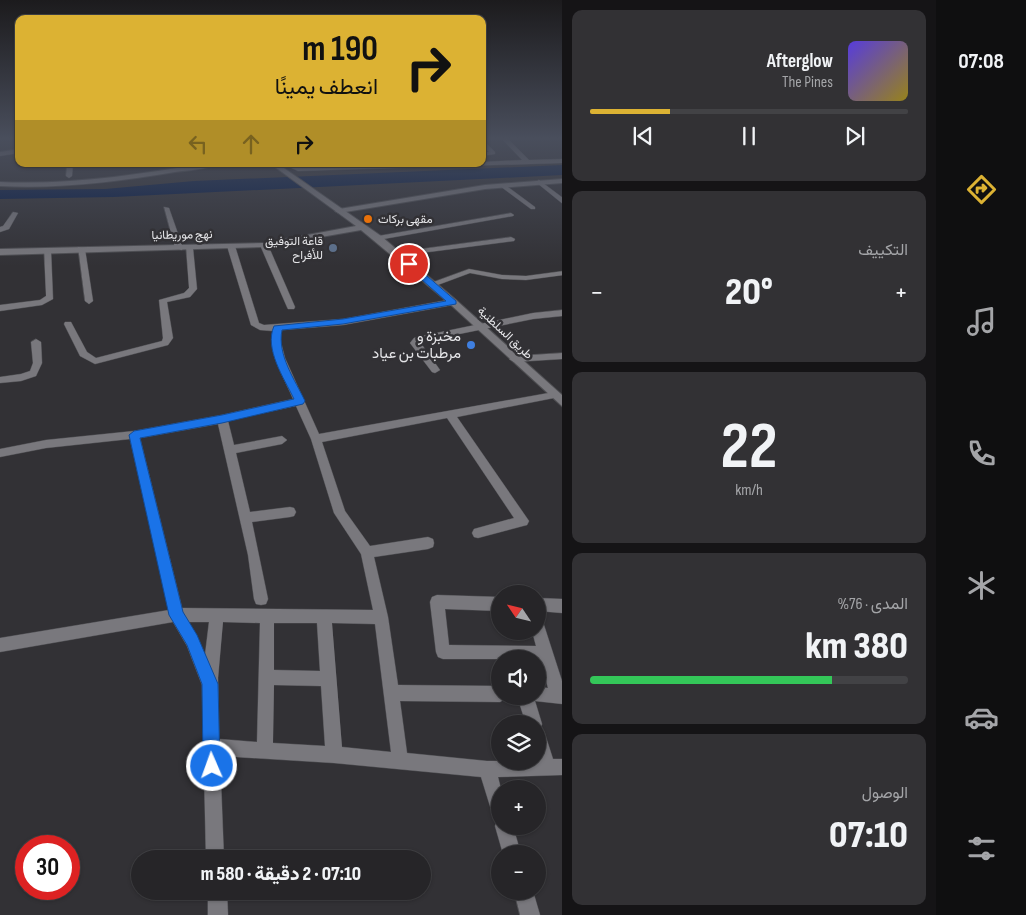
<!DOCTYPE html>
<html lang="ar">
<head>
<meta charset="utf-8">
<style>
	body { margin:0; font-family:"Sofia Sans Condensed",Vazirmatn,sans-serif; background:#323134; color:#f1f3f6; direction:rtl; height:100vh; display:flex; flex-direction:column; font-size:19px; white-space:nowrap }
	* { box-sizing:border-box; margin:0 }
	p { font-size:16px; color:#a4a5a8 }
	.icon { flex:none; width:28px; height:28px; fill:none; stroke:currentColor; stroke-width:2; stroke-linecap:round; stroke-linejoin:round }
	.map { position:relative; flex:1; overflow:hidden; direction:ltr }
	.details { display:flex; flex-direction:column; gap:10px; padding:10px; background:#151416; width:374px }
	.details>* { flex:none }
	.banner { position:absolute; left:15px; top:15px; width:471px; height:152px; border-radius:10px; box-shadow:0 1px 4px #0004,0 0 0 1px #424245; direction:rtl; background:#dcb233; color:#111; overflow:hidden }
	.needle { width:32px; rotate:305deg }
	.fabs { position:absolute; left:491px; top:585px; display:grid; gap:10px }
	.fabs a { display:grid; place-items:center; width:55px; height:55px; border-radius:50%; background:#262528; box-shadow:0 1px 4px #0004,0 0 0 1px #424245; font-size:25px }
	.speed { position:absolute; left:15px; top:835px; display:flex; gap:10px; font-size:25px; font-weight:700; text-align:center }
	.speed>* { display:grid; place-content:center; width:65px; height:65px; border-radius:50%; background:#262528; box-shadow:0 1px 4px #0004,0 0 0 1px #424245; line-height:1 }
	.speed .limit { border:8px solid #d22; background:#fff; color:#111 }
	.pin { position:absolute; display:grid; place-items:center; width:42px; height:42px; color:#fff; margin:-21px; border:2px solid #fff; border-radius:50%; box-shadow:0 1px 5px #0007 }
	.me { position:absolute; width:55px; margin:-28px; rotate:358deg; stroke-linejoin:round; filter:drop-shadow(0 0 4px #0008) }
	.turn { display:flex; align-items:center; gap:18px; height:105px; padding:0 25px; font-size:22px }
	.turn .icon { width:65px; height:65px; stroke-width:2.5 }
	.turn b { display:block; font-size:35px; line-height:42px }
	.lanes { display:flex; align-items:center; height:48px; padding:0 25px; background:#0003; justify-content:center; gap:25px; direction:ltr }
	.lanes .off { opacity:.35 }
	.big { font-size:38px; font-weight:800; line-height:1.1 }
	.details .tile { flex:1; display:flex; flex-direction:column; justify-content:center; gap:8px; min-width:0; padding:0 18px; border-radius:10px; background:#323134 }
	.details .dial { align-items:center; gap:0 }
	.dial b { font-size:65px; line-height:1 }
	.song { display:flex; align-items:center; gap:15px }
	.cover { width:60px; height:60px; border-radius:8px; background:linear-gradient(135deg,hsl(250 70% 55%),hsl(50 70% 35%)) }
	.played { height:5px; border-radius:2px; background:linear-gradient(90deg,#dcb233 25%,#424245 25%) }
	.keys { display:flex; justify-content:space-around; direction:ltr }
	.heat { display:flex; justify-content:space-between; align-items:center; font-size:28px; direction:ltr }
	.charge { height:8px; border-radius:4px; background:linear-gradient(90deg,#34c759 76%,#424245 0) }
	.trip { position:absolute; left:131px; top:850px; width:300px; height:50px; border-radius:25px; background:#262528; box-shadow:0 1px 4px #0004,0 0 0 1px #424245; font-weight:800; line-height:50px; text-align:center; direction:rtl }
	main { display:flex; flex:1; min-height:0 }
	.tab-bar { display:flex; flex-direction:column; width:90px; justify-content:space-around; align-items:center; background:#0f0f10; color:#a4a5a8 }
	.tab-bar .icon { width:35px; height:35px }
	.tab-bar .on { color:#dcb233 }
	.tab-bar b { font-size:22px; color:#f1f3f6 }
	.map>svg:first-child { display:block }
	.water { fill:#001745 }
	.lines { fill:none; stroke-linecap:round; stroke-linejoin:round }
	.minor-casing { stroke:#4e4e52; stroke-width:1 }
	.tertiary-casing { stroke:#4e4e52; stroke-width:2 }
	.secondary-casing { stroke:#4e4e52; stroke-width:2 }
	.minor { fill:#79787d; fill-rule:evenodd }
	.tertiary { fill:#79787d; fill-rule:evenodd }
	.secondary { fill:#79787d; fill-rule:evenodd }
	.route { fill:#1a73e8; stroke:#114b97 }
	.food-dot { fill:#e8710a; stroke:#323135; stroke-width:2 }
	.service-dot { fill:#5c6f8a; stroke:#323135; stroke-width:2 }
	.shop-dot { fill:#3f7fe0; stroke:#323135; stroke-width:2 }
	.labels { text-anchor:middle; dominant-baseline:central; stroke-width:5; stroke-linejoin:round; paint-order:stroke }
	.far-poi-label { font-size:12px; fill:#e5e5e8; stroke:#323135; text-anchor:start }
	.far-street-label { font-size:12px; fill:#e5e5e8; stroke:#323135 }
	.poi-label { font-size:15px; fill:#e5e5e8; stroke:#323135; text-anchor:end }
</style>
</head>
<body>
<main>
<nav class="tab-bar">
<b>07:08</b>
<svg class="icon on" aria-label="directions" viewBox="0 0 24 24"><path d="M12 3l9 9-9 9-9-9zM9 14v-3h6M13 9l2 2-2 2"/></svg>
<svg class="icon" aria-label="music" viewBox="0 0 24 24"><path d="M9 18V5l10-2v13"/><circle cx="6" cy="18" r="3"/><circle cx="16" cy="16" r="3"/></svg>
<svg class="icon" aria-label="phone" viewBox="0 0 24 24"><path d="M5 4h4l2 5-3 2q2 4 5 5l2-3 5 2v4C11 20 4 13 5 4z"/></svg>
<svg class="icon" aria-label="climate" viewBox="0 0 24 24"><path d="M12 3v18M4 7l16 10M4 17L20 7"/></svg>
<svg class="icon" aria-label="car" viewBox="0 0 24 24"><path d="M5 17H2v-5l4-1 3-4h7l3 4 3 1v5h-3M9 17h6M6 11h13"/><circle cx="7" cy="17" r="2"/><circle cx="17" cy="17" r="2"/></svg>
<svg class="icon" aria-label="filters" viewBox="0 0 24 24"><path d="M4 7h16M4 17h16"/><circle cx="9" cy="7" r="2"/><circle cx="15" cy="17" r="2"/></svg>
</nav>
<section class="details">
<div class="tile">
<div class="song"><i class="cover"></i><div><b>Afterglow</b><p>The Pines</p></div></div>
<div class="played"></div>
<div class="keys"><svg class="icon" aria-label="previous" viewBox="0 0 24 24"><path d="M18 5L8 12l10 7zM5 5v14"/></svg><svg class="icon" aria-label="pause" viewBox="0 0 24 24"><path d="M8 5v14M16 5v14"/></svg><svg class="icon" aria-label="next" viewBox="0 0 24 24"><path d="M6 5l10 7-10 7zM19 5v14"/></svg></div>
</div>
<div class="tile"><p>التكييف</p>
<div class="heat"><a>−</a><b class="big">20°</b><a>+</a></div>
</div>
<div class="tile dial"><b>22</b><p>km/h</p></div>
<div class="tile"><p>المدى · 76%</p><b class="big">380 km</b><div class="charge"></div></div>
<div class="tile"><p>الوصول</p><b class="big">07:10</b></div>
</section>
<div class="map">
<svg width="563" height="915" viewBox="0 0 563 915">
	<rect width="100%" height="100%" fill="#323135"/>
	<!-- water -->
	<path class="water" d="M563,165L562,175L114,197L0,199V190L105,189L194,181Z"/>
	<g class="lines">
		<defs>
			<g id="minor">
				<path d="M501,138H507L529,160L563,159V163L298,171L283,164H291L299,167L482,164V162L522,160Z"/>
				<path d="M482,139L495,152V154L482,156V152H489L482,145Z"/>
				<path d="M19,149V153L0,156V152Z"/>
				<path d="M67,164H73L72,176L69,178L66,176Z"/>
				<path d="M539,180L563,198V204L537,183L536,182Z"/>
				<path d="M500,184H504L535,207V209H531L500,186Z"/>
				<path d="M164,207L169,208L183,248L182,250L175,248Z"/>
				<path d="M13,212L18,213L9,229L0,232V227L3,226Z"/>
				<path d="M511,213L514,215L513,216L378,240L374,238L378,236Z"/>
				<path d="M511,237L515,239L514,241L398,256L394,254L398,252Z"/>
				<path d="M261,243L268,245L295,307L294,309H288L287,307L260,245Z"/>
				<path d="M228,244L235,246L259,323L264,325L343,319L453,299L457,302L453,305L343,325L282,330L280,339L285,358L319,434L554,392L559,395L554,398L457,417L529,521L527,525L523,526L478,538L474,537L472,533L474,529L514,518L447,418L322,442L345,511L370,546L428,537L433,539L434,543L433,547L428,549L374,557L388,617L398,685L500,686V696H507L505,699L500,702L400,701L407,753L487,761H538V724H526L517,696H538V687L548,688L540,660L538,659H443L438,657L436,652L430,602L432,597L437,595L500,597V611L445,609L449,645L536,646L532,631H538V620L543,622L563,684V704L535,701L542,724L540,730L544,731L553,759H563V775L498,777L501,789H500V826H513L521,854H503L495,826L497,821L494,819L481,777L334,763L220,756L224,859H206L202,685L187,646L173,622L0,652V638L169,610L130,439L46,448L0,457V449L46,440L134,431L222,415L293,399C285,379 267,352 273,331L260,330L251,325L227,246ZM296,406L311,439L334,513L361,554L373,610L182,608L140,438L218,424L248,555L254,599L256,604L261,605L266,604L268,599L252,522L290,517L294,516L296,512L294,508L290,507L250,512L236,453L282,444L287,440L282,436L234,445L228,421ZM189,622H209L205,655ZM223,622L260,623L257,742L219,739L218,678ZM274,623H317L320,671L274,670ZM332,623L375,624L391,752L342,747ZM274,685L321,686L325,746L273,743Z"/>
				<path d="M186,246L193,248L197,289L190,297L167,302L173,338L168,345L95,364L80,356L64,324L65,322H71L87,352L96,358L162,341L163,338L159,300L184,293L189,288Z"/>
				<path d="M78,247L85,249L93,301L89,304L85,301Z"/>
				<path d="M44,248L51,250L53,299L42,305L0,311V305L40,300L46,296Z"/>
				<path d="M469,269L502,275L526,276L563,271V275L526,280L502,279L470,273L435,286L428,284Z"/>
				<path d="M563,310V316L533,319L420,342L440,370L435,373L432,372L410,343L414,338L417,337L533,313Z"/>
				<path d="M36,339L41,342L42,363L36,376L21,381L0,383V377L21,374L30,371L33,363L31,342Z"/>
				<path d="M563,353V359L514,362L509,359L514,356Z"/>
				<path d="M538,598L563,599V613L538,611Z"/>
				<path d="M208,891H227L228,915H208Z"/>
				<path d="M514,891H533L540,915H520Z"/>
			</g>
			<path id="tertiary" d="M563,179V183L485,189L339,213L335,211L339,209L485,185Z"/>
			<g id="secondary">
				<path d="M202,164H216C206,170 188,170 175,172C117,182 59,189 0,186V182C69,185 135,175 202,164Z"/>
				<path d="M271,164H278L381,236L456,300L563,396V407L450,304L361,230L264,247L0,255V249L264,243L356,226Z"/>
			</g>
		</defs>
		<!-- minor casing -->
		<use href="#minor" class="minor-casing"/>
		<!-- tertiary casing -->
		<use href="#tertiary" class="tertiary-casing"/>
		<!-- secondary casing -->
		<use href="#secondary" class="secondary-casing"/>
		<!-- minor -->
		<use href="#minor" class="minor"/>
		<!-- tertiary -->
		<use href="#tertiary" class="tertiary"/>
		<!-- secondary -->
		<use href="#secondary" class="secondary"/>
	</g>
	<!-- sky -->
	<linearGradient id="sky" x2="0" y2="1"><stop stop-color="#1c1b1d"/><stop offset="0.52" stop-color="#494e5c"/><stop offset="1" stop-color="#494e5c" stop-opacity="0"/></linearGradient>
	<rect width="563" height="266" fill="url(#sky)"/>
	<!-- route -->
	<path class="route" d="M406,263H412L456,301V304L343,324L282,330C277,355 295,380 305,401L303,404L222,423L140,438L183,612L197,635L218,684L220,766L218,772L212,774L206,772L203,766L202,684L187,645L169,615L129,435L134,431L222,415L294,399C284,378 264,349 274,326L343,319L446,301L406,266Z"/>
	<!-- markers -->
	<circle class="food-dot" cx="368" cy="219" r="5"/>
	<circle class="service-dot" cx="333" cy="248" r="5"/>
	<circle class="shop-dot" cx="471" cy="345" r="5"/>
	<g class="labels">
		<!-- far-poi labels -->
		<g class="far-poi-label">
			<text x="378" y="219">مقهى بركات</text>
			<text x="323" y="241" text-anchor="end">قاعة التوفيق<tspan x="323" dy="14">للأفراح</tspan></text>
		</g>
		<!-- far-street labels -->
		<g class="far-street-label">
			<text transform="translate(182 235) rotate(-1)">نهج موريطانيا</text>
			<text transform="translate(505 333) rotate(43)">طريق السلطنية</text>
		</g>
		<!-- poi labels -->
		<g class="poi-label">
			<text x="461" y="336">مخبزة و<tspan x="461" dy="17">مرطبات بن عياد</tspan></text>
		</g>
	</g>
</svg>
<div class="fabs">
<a><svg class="needle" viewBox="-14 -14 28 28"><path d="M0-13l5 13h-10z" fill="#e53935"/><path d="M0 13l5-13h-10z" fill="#a4a5a8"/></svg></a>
<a><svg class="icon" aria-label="sound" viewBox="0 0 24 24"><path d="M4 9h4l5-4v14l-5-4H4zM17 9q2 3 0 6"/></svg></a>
<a><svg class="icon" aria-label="layers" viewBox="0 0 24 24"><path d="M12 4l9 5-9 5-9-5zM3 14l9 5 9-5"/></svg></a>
<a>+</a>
<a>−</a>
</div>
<div class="speed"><div class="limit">30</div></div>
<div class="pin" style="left:409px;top:264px;background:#d93025"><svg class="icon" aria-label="arrive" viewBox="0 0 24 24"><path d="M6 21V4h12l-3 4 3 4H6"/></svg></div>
<svg class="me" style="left:212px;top:766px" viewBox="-20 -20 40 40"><circle r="17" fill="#1a73e8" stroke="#fff" stroke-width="3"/><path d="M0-11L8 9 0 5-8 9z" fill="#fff"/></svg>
<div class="trip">07:10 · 2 دقيقة · 580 m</div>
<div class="banner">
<div class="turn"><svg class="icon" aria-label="right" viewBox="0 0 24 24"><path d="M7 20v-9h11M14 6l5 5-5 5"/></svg><div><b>190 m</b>انعطف يمينًا</div></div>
<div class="lanes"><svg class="icon off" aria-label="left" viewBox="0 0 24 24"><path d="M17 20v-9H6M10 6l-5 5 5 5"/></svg><svg class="icon off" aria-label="ahead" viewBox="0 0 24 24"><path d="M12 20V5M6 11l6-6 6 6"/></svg><svg class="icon" aria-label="right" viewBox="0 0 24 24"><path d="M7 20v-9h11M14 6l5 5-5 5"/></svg></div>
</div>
</div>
</main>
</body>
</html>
